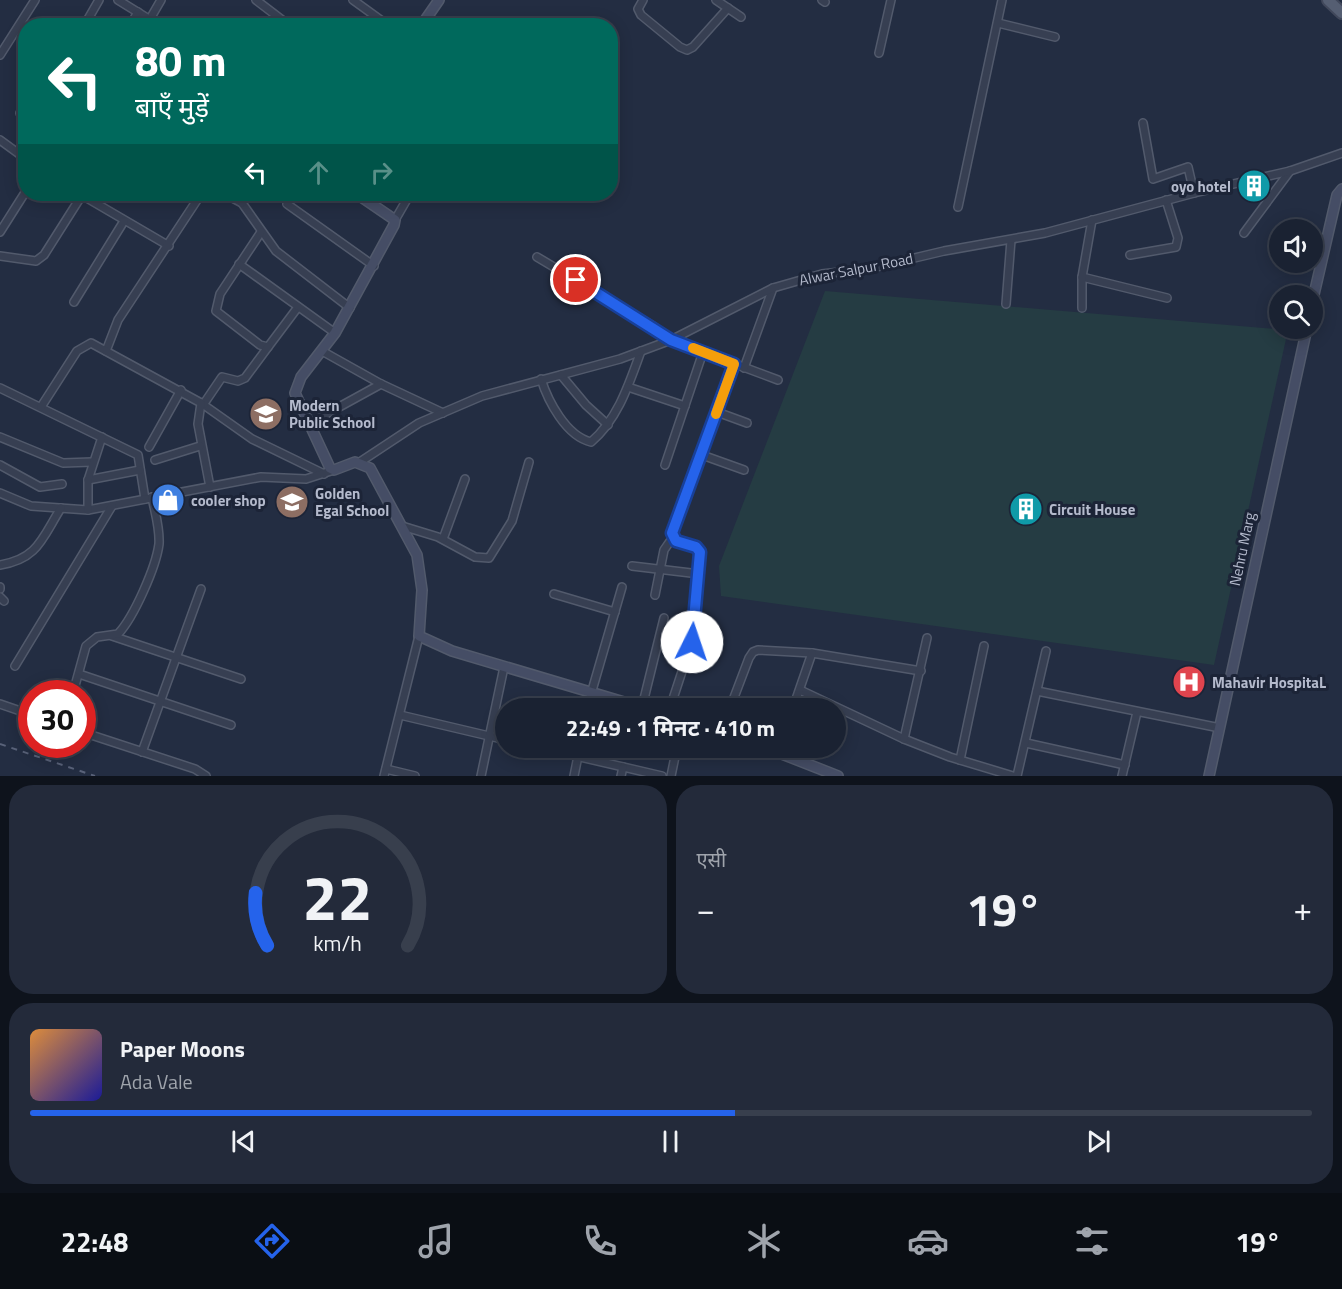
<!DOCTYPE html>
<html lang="hi">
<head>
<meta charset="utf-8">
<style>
	body { margin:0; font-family:"Titillium Web","Noto Sans Devanagari",sans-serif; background:#232a3a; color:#f1f3f6; height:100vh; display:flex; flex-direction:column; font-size:22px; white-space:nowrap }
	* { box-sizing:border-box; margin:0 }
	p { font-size:20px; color:#9fa4ac }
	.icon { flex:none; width:33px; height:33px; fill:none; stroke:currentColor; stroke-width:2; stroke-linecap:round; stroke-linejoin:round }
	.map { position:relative; height:776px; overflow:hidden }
	.details { display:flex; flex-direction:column; gap:9px; padding:9px; background:#0e131c; flex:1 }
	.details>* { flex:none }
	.top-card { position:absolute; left:18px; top:18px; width:600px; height:183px; border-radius:24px; box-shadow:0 3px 15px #0003,0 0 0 2px #383f4d; background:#00695c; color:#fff; overflow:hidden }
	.tools { position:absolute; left:1269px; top:219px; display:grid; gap:12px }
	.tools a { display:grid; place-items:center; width:54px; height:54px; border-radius:50%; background:#1a2232; box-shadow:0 3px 15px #0003,0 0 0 2px #383f4d; font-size:30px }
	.speed { position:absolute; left:18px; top:680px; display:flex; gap:12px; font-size:30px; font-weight:700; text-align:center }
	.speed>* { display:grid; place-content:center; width:78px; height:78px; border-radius:50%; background:#1a2232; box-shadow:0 3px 15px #0003,0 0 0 2px #383f4d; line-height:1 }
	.speed .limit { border:9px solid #d22; background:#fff; color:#111 }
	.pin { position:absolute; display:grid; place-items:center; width:51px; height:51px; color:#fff; margin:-26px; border:3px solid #fff; border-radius:50%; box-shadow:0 2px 6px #0007 }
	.me { position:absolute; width:66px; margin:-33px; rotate:4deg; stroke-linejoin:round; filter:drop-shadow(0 0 4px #0008) }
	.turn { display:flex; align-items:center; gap:21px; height:126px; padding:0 18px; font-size:27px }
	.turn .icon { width:78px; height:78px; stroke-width:2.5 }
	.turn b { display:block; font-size:42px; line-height:51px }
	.lanes { display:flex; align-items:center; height:57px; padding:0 18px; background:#0003; justify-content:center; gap:30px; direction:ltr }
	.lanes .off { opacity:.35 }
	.big { font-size:45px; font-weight:700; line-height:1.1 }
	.details .widget { flex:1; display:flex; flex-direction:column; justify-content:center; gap:9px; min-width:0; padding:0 21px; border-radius:24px; background:#232a3a }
	.details .dial { align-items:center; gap:0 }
	.dial svg { height:156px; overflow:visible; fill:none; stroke:#383f4d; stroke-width:7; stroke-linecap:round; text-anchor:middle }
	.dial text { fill:#f1f3f6; stroke:none }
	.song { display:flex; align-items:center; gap:18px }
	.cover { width:72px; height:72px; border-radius:9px; background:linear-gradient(135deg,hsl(30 70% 55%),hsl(240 70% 35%)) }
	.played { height:6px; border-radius:3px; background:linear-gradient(90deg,#2563eb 55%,#383f4d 55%) }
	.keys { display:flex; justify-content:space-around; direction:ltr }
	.heat { display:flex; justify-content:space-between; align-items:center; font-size:33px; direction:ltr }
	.details .tiles { flex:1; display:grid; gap:9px; grid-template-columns:1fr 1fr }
	.widget:last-child { grid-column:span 2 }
	.trip { position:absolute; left:495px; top:698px; width:351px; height:60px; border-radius:30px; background:#1a2232; box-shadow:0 3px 15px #0003,0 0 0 2px #383f4d; font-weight:700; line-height:60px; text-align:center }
	.tab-bar { display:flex; height:96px; justify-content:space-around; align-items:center; background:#0a0e14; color:#9fa4ac }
	.tab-bar .icon { width:42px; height:42px }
	.tab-bar .current { color:#2563eb }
	.tab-bar b { font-size:27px; color:#f1f3f6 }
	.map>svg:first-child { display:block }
	.green { fill:#253c43 }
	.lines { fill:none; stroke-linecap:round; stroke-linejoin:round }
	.street-casing { stroke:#525a6c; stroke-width:10 }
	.secondary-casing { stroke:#525a6c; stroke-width:12 }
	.primary-casing { stroke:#41485b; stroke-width:14 }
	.street { stroke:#373f52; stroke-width:7 }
	.secondary { stroke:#454d65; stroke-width:9 }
	.primary { stroke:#555e72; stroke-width:10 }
	.rail { stroke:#596279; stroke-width:2; stroke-dasharray:6 6; stroke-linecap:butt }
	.route-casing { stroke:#184099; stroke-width:15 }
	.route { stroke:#2563eb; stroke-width:10 }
	.slow { stroke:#f59e0b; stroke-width:10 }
	.labels { text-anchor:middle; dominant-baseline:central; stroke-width:6; stroke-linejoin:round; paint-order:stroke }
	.poi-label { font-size:15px; font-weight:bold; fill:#b4bacc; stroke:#1c2437; text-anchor:start }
	.street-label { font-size:15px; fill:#b4bacc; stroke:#1c2437 }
</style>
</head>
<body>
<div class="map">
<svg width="1342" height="776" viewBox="0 0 1342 776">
	<rect width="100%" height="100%" fill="#232d42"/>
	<!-- green -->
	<path class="green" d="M825,291L1288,330L1214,665L721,596L719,566Z"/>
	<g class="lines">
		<defs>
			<g id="street">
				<path d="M118,0L160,26"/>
				<path d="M256,0L290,26"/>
				<path d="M353,0L389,26"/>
				<path d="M643,0L638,9L641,15L680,47L687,50L693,47L728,8"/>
				<path d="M716,0L741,17"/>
				<path d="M822,0L825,2"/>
				<path d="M150,19L161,0"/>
				<path d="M998,23L1055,37"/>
				<path d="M84,26L99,0"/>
				<path d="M130,26L138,12"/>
				<path d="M879,53L891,0"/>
				<path d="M0,55L35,0"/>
				<path d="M20,113L26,106"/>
				<path d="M1143,123L1153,179L1188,167L1194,193"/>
				<path d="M0,140L26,159"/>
				<path d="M80,194L169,246"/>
				<path d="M225,194L242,203L276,251L350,308"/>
				<path d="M242,203L248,194"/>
				<path d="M287,204L374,266"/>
				<path d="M958,207L1002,0"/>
				<path d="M395,220L410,194"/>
				<path d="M0,232L26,191"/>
				<path d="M261,232L220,294L216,311L260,345L268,347L298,307"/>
				<path d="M1244,233L1290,171"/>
				<path d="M1130,255L1176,247L1178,238L1166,200"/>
				<path d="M0,256L36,261L44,255L82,195"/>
				<path d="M537,257L653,326L671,340L778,380"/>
				<path d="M239,264L335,333"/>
				<path d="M1082,277L1167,298"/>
				<path d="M74,302L124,221"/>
				<path d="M1006,304L1011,240"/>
				<path d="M1082,308V277L1092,220"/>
				<path d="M106,351L118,320L201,194"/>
				<path d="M322,351L381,384L443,413"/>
				<path d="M744,368L773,288"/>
				<path d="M561,375L586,405L608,425"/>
				<path d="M541,379C548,401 566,436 591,442C618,419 629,384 641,351"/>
				<path d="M628,387L685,406"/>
				<path d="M0,388L138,455L145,499"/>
				<path d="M201,403L252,439L324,474"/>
				<path d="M203,405L222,377L238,381L245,378L268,347"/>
				<path d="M41,407L77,351L91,343L201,403L198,424L210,487"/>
				<path d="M717,412L747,423"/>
				<path d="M310,423L381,384"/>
				<path d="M0,437L63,463L92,462"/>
				<path d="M149,447L181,390"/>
				<path d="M702,455L744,470"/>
				<path d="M155,460L200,446"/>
				<path d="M360,462L419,423L482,396L620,359L671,340L773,288L822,274L868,269L944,251L1045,233L1194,193L1290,171L1342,153"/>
				<path d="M0,465L40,487L62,484"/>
				<path d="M665,465L703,352"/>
				<path d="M88,480L140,470"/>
				<path d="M0,493L31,506L88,510L261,477L306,479L334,470"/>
				<path d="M88,510V480L102,437"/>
				<path d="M402,526L438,537L475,557L489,558L512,521L529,462"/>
				<path d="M443,539L465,479"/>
				<path d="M0,565C38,559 42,538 61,508"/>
				<path d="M632,566L691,573"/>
				<path d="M0,587V589"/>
				<path d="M554,594L615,612"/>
				<path d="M655,595L664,550L673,537"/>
				<path d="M0,597L4,601"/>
				<path d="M112,636L241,679"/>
				<path d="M15,666L112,506"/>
				<path d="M79,674L231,725"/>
				<path d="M800,690L904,739L950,757L1013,776"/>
				<path d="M1037,691L1220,728"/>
				<path d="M73,693L86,646L97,637L118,634C134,617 156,567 159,544C160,528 155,513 152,497"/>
				<path d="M591,694L622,587"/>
				<path d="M0,704L32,715"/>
				<path d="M642,707L664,618"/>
				<path d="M670,708L692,641L700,561V552L695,547L676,541L673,527L734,364"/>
				<path d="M730,708L749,658L753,652L758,650L812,653L921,671"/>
				<path d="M793,708L812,653"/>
				<path d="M400,715L506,740"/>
				<path d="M82,732L195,769L206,776"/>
				<path d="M904,739L927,638"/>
				<path d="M1026,743L1125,765"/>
				<path d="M537,747L662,776"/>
				<path d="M142,752L201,589"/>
				<path d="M960,760L984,646"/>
				<path d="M386,769L415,776"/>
				<path d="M384,776L419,636"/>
				<path d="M481,776L504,667"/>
				<path d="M574,776L578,756"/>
				<path d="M621,776L623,767"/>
				<path d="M671,776L677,747"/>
				<path d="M1017,776L1046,651"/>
				<path d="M1122,776L1137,712"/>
			</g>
			<g id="secondary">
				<path d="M421,26L439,0"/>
				<path d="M357,194L395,220L394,225L335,333L301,377L295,393L330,468L334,470L355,462L370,468L417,555L422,590L419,636L452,651L644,708"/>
				<path d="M1312,303L1337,195L1342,189"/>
				<path d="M764,747L838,776"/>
				<path d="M1209,776L1307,328"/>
			</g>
			<path id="primary" d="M1328,0L1342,13"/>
		</defs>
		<!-- street casing -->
		<use href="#street" class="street-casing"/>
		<!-- secondary casing -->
		<use href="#secondary" class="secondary-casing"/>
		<!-- primary casing -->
		<use href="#primary" class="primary-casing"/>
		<!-- street -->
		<use href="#street" class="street"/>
		<!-- secondary -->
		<use href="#secondary" class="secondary"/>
		<!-- primary -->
		<use href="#primary" class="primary"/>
		<!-- rail -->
		<path class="rail" d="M0,744L95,776"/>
	</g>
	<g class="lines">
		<defs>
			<path id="route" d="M576,280L671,340L734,364L672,533L676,541L696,547L700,552L692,642"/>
		</defs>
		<!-- route casing -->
		<use href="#route" class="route-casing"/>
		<!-- route -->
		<use href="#route" class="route"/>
		<!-- slow -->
		<path class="slow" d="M693,348L734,364L716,414"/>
	</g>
	<!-- icons -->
	<defs>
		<symbol id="building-disc" viewBox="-11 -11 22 22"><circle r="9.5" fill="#0f9aa8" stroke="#1c2437"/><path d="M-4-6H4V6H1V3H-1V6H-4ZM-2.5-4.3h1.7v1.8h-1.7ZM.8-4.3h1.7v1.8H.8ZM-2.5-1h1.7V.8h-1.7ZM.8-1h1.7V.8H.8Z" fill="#fff"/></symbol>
		<symbol id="school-disc" viewBox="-11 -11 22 22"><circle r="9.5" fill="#8d6e63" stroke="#1c2437"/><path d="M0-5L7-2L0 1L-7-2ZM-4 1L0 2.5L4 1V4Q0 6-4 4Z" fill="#fff"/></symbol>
		<symbol id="shop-disc" viewBox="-11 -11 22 22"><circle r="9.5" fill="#3f7fe0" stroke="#1c2437"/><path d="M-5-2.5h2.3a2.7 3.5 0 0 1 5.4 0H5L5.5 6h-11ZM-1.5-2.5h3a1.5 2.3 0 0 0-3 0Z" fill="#fff"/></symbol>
		<symbol id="hospital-disc" viewBox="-11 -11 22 22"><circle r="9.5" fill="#e0444e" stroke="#1c2437"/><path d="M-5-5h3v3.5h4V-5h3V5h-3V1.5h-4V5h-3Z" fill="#fff"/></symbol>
	</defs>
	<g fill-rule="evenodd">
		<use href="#building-disc" x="1235" y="167" width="38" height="38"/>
		<use href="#school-disc" x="247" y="395" width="38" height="38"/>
		<use href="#shop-disc" x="149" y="481" width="38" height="38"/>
		<use href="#school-disc" x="273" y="483" width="38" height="38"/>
		<use href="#building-disc" x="1007" y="490" width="38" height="38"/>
		<use href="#hospital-disc" x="1170" y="663" width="38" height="38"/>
	</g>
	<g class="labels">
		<!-- poi labels -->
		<g class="poi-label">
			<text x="1231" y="186" text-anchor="end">oyo hotel</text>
			<text x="289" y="405">Modern<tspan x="289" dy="17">Public School</tspan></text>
			<text x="315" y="493">Golden<tspan x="315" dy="17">Egal School</tspan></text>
			<text x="191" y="500">cooler shop</text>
			<text x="1049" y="509">Circuit House</text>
			<text x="1212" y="682">Mahavir HospitaL</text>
		</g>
		<!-- street labels -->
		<g class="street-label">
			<text transform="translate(856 269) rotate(-11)">Alwar Salpur Road</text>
			<text transform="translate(1242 549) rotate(-78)">Nehru Marg</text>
		</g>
	</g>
</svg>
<div class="tools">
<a><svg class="icon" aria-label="sound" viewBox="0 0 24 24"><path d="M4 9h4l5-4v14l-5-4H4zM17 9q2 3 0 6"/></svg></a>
<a><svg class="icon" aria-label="search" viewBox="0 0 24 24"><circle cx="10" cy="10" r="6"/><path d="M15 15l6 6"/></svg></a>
</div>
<div class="speed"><div class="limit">30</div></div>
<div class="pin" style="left:576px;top:280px;background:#d93025"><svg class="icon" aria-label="arrive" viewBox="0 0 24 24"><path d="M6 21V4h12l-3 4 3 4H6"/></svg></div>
<svg class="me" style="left:692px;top:642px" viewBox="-20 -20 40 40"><circle r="19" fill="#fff"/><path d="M0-13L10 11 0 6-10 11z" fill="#2563eb"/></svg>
<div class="trip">22:49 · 1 मिनट · 410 m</div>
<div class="top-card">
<div class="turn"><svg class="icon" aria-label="left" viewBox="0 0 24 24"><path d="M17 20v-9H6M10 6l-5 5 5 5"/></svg><div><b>80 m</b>बाएँ मुड़ें</div></div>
<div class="lanes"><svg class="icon" aria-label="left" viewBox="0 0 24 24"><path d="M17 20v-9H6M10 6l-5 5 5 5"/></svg><svg class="icon off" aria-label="ahead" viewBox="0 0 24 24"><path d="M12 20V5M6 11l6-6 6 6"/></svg><svg class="icon off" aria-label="right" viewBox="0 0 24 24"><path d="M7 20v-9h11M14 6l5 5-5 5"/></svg></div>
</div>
</div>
<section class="details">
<div class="tiles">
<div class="widget dial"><svg viewBox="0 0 100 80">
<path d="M14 69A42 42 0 1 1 86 69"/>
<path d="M14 69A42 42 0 0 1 8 42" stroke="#2563eb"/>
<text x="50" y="56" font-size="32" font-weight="700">22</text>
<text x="50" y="72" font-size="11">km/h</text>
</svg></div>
<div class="widget"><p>एसी</p>
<div class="heat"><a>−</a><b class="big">19°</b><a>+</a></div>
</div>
<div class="widget">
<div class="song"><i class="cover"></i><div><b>Paper Moons</b><p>Ada Vale</p></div></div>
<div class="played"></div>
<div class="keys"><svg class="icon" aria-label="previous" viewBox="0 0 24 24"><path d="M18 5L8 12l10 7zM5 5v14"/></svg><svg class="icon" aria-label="pause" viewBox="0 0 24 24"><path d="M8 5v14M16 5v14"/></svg><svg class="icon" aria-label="next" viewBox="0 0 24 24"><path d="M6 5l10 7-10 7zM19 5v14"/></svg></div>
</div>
</div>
</section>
<nav class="tab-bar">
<b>22:48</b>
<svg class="icon current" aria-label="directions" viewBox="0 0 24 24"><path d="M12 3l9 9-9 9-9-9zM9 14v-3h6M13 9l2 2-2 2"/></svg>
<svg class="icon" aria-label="music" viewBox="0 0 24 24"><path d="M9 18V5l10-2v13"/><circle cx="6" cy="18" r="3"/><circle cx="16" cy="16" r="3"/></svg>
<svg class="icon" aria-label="phone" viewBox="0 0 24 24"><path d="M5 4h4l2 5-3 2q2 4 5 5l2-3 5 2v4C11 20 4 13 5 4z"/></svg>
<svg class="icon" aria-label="climate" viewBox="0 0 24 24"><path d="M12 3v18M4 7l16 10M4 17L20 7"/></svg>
<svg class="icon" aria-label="car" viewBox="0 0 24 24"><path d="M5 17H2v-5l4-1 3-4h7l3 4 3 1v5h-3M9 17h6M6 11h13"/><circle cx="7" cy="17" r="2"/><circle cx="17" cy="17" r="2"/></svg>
<svg class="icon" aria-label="filters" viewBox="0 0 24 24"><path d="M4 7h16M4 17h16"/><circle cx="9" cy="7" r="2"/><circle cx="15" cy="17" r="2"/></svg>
<b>19°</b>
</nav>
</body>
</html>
